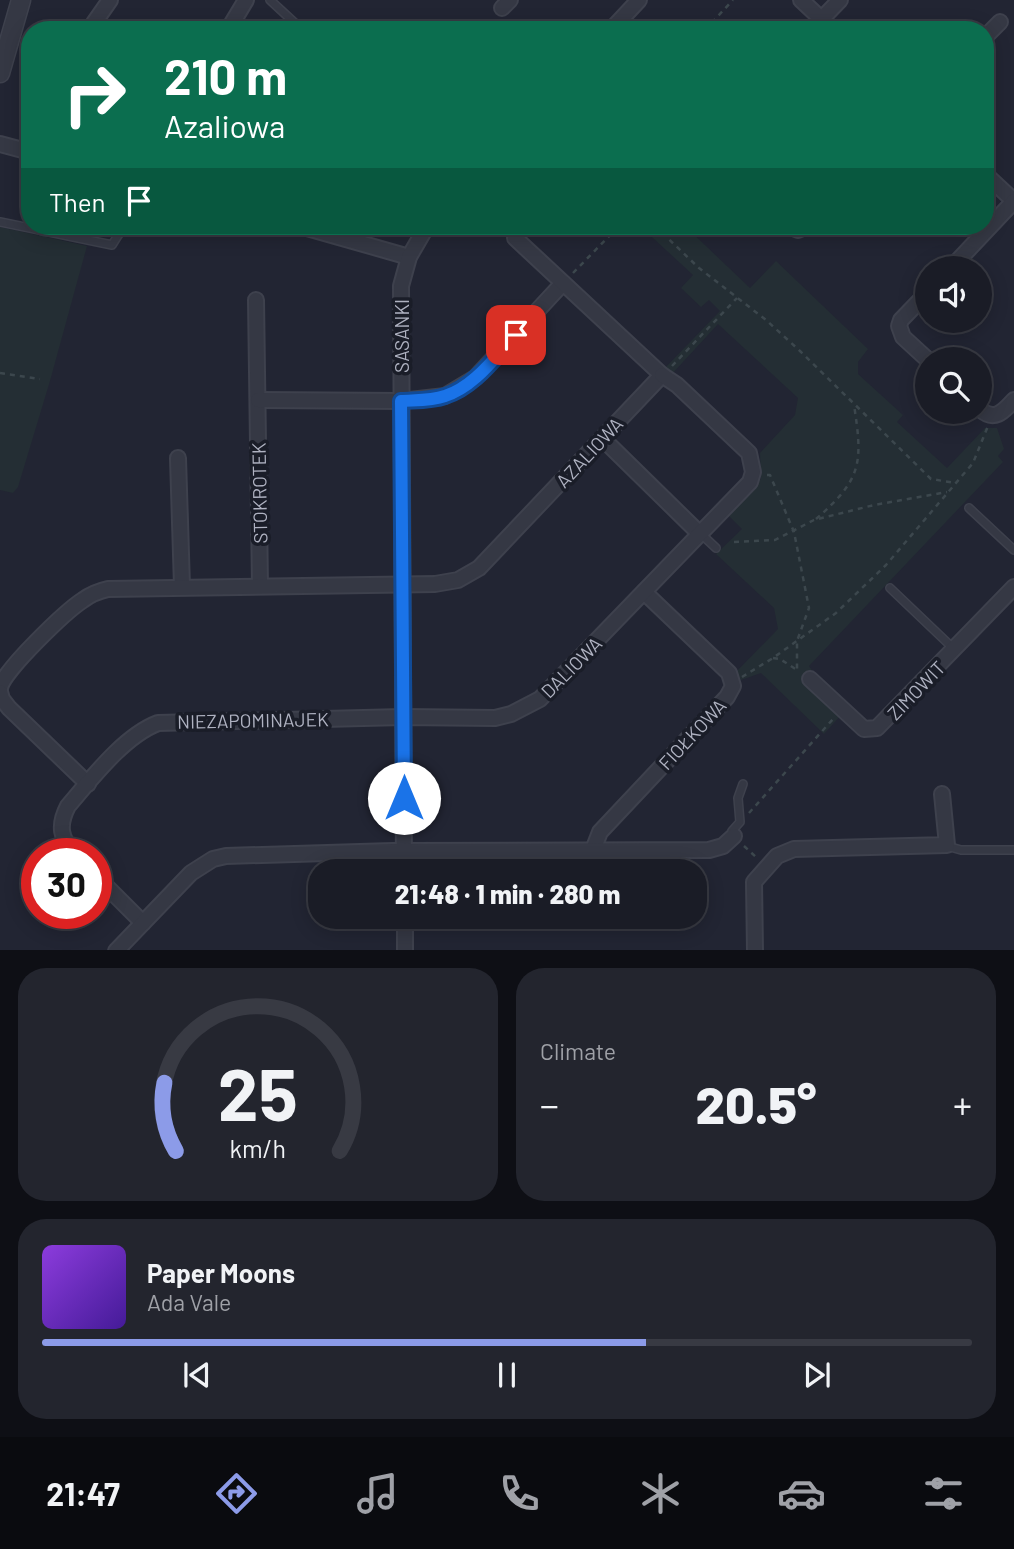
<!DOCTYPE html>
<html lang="en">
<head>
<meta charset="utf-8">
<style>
	body { margin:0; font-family:Barlow,sans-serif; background:#23252e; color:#f1f3f6; height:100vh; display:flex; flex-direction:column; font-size:26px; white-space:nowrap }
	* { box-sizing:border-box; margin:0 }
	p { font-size:23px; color:#9fa1a7 }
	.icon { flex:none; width:38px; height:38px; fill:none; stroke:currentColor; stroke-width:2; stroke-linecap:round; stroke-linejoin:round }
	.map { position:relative; height:950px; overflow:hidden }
	.sheet { display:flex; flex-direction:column; gap:18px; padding:18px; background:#0e0f15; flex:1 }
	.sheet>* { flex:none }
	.banner { position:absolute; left:21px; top:21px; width:973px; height:214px; border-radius:28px; box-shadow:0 4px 18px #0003,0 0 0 2px #383a43; background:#0b6e4f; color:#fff; overflow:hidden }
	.fabs { position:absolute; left:915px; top:256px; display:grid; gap:14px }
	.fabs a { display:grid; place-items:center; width:77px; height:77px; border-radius:50%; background:#1a1c26; box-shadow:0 4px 18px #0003,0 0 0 2px #383a43; font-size:35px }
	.speed { position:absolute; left:21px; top:838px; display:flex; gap:14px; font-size:35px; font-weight:700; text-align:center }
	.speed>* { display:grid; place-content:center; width:91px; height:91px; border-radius:50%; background:#1a1c26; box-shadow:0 4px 18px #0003,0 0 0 2px #383a43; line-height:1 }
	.speed .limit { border:10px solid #d22; background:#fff; color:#111 }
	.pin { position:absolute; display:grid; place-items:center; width:60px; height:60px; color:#fff; margin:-30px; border-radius:14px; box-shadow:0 4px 10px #0006 }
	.me { position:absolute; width:77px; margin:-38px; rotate:0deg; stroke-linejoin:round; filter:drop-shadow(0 0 5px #0008) }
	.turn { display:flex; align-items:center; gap:24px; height:147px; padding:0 28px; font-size:32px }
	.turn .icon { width:91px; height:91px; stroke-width:2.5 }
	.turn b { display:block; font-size:49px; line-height:60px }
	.then { display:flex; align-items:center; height:66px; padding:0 28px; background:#0003; gap:14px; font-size:26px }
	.big { font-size:52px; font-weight:800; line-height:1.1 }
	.sheet .tile { flex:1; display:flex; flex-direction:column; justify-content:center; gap:10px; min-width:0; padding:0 24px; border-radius:28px; background:#23252e }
	.sheet .dial { align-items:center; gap:0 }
	.dial svg { height:182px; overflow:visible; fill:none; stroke:#383a43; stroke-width:7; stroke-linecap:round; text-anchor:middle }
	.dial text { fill:#f1f3f6; stroke:none }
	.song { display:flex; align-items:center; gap:21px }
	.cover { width:84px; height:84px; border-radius:10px; background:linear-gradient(135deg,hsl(270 70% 55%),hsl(260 70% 35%)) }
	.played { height:7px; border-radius:4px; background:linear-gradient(90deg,#8c9be8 65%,#383a43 65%) }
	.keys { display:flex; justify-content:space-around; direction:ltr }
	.heat { display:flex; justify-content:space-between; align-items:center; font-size:38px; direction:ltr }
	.sheet .tiles { flex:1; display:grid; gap:18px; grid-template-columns:1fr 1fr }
	.tile:last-child { grid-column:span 2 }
	.trip { position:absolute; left:308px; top:859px; width:399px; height:70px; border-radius:28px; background:#1a1c26; box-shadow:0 4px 18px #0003,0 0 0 2px #383a43; font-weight:800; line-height:70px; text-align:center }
	.dock { display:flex; height:112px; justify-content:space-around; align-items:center; background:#0a0b0f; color:#9fa1a7 }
	.dock .icon { width:49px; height:49px }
	.dock .active { color:#8c9be8 }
	.dock b { font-size:32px; color:#f1f3f6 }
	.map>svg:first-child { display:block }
	.green { fill:#242e34 }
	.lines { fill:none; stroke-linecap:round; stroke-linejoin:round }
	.service-casing { stroke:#3e414d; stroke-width:10 }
	.minor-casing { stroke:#3e414d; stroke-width:18 }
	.tertiary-casing { stroke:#3e414d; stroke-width:21 }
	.path { stroke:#3c474d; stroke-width:2.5; stroke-dasharray:5 5; stroke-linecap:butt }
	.service { stroke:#353844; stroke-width:7 }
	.minor { stroke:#353844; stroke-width:14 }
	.tertiary { stroke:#353844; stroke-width:18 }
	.route-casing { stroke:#114b97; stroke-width:18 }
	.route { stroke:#1a73e8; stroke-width:12 }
	.labels { text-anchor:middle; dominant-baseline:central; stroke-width:7; stroke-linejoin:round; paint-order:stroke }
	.street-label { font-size:19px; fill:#afb2c1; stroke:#1a1d28 }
</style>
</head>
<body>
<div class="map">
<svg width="1014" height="951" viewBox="0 0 1014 951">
	<rect width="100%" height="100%" fill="#222533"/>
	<!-- green -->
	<g class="green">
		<path d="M640,226H685L750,288L776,261L868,349L858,362V374L903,415L897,422L947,468L985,428H997L1004,449L998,456L1003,462L809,666L813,672L806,679L842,714L824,734L761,673L741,680L736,672L778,629L774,608L716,554L742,529L728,515L761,479L760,453L795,415L798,398L718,324L671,375L664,369L720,311L709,300L701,307L681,288L693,275Z"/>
		<path d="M0,227L87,246L50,381L18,487L13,493L0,490Z"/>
	</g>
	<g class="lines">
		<defs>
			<g id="service">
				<path d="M270,0L297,25"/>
				<path d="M0,222L112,245L124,226"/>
				<path d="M969,508L1014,550"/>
				<path d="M700,533L716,548"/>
				<path d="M890,588L954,649"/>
				<path d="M734,835L732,831L740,822L738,798L743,784"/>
				<path d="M947,846L961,850H1014"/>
			</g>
			<g id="minor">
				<path d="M801,0L833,30"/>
				<path d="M502,8L510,0"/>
				<path d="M93,30L94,23L110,0"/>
				<path d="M228,30L246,0"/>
				<path d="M611,30L639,0"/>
				<path d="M811,30L840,0"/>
				<path d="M985,37L1000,22"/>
				<path d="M0,144L30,152"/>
				<path d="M985,174L1014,201"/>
				<path d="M300,226L409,257"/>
				<path d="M788,226L798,230L808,226"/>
				<path d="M951,268L1014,201"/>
				<path d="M928,292L901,320L899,326L903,337L928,360"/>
				<path d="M256,300L260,586"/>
				<path d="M258,400L401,401L445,396L475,378L563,283"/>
				<path d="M980,409C994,422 1003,412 1014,400"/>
				<path d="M602,438L699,533"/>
				<path d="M178,458L182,586"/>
				<path d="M810,679L864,729L877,728L1014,587"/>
				<path d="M0,688C3,671 66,611 83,600C91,594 99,591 108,589L435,584L458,580L479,568L662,375L515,238"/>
				<path d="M0,692L2,699L9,708L88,784"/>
				<path d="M593,850L600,832L727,697L733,686L729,673L644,592"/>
				<path d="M75,854C60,839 58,825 68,806C92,778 124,736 158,723L403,717L495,718L511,714L540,699L750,482L753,472L749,453L677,385L662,375"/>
				<path d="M404,872L401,286L409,257L427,226"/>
				<path d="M96,876L143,923"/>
				<path d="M405,917V951"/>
				<path d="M116,951L191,873L213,859L226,856L392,851L709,850L723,846L734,836"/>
				<path d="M755,951L754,882L777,856L794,849L947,845L942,794"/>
			</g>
			<path id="tertiary" d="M0,73L21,0"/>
		</defs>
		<!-- service casing -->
		<use href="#service" class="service-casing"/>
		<!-- minor casing -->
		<use href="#minor" class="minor-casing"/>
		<!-- tertiary casing -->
		<use href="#tertiary" class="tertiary-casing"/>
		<!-- path -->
		<g class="path">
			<path d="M705,30L733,0"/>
			<path d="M655,226L699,268L766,320L800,351L931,479L956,483"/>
			<path d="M573,273L619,226"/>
			<path d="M672,366L737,298"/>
			<path d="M0,373L40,379"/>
			<path d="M767,475H770L794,532L809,608L797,641V670"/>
			<path d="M816,519C862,479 863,463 854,405"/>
			<path d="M734,542L775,540L814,520L874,505L947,492"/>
			<path d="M773,658L780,659L797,670"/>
			<path d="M742,677L773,658L836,613L886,565L973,463L988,426"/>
			<path d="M749,813L833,719"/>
			<path d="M744,846L757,858"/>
		</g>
		<!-- service -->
		<use href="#service" class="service"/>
		<!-- minor -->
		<use href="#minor" class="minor"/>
		<!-- tertiary -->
		<use href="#tertiary" class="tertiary"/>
	</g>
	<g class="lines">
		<defs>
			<path id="route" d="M404,798L401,401C415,400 431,401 445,396C474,387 495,357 516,335"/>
		</defs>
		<!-- route casing -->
		<use href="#route" class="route-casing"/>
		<!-- route -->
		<use href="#route" class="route"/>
	</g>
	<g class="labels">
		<!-- street labels -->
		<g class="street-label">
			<text transform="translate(401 336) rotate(-90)">SASANKI</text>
			<text transform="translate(589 452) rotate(-47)">AZALIOWA</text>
			<text transform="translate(259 493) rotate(-91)">STOKROTEK</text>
			<text transform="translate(571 667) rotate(-45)">DALIOWA</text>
			<text transform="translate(916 690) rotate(-46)">ZIMOWIT</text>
			<text transform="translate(253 720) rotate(-1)">NIEZAPOMINAJEK</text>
			<text transform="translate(692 734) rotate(-47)">FIOŁKOWA</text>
		</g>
	</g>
</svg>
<div class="fabs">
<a><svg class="icon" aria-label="sound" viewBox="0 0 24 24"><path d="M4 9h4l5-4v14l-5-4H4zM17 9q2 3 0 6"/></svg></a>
<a><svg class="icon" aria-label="search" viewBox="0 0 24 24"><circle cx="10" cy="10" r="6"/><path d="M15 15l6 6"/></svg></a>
</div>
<div class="speed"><div class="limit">30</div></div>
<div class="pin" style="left:516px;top:335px;background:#d93025"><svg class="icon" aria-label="arrive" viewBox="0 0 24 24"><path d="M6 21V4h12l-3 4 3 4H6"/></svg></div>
<svg class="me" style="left:404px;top:798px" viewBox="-20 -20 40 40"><circle r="19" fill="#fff"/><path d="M0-13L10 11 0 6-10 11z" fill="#1a73e8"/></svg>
<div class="trip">21:48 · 1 min · 280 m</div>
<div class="banner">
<div class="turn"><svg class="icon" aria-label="right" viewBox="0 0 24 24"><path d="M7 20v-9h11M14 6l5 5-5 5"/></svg><div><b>210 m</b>Azaliowa</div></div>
<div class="then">Then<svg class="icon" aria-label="arrive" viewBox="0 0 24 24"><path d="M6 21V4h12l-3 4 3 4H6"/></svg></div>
</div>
</div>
<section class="sheet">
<div class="tiles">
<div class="tile dial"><svg viewBox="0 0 100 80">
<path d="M14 69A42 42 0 1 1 86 69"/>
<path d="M14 69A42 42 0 0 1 9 39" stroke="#8c9be8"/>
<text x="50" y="56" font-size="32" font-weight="700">25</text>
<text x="50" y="72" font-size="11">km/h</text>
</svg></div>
<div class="tile"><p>Climate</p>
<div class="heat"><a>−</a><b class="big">20.5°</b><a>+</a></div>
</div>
<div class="tile">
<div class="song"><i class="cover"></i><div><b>Paper Moons</b><p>Ada Vale</p></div></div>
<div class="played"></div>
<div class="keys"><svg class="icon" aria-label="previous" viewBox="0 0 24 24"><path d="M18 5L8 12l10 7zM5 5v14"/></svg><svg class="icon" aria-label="pause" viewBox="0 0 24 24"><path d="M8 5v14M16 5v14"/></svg><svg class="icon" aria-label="next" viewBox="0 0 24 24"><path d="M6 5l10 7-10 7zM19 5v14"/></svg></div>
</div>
</div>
</section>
<nav class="dock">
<b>21:47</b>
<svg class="icon active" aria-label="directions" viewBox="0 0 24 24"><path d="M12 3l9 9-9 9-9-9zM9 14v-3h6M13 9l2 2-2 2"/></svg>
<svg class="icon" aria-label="music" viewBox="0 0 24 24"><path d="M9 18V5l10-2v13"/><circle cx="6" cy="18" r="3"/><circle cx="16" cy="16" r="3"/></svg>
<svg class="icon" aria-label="phone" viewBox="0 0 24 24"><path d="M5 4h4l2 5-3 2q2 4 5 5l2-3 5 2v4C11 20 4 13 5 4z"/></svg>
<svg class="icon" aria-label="climate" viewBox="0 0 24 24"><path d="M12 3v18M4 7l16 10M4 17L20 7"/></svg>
<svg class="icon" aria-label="car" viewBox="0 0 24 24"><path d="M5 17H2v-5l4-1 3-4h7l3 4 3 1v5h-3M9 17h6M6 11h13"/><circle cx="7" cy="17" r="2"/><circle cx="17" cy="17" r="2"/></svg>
<svg class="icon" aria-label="filters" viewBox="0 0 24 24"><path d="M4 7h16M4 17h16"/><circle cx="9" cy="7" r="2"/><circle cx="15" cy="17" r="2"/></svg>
</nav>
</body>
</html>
